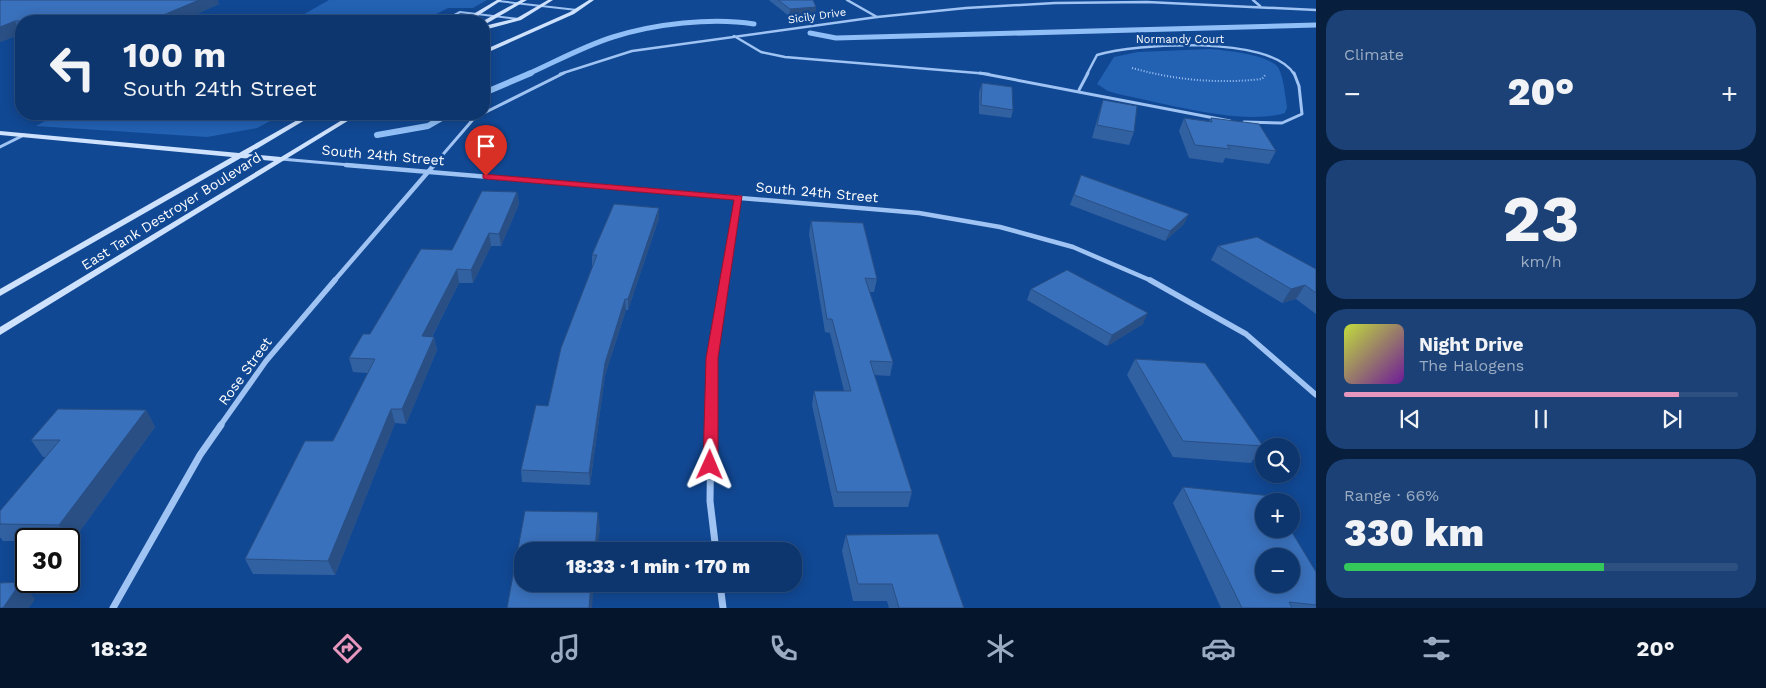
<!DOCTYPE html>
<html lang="en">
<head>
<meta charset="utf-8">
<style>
	body { margin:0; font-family:"Work Sans",sans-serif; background:#1b4176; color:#f1f3f6; height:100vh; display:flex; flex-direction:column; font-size:19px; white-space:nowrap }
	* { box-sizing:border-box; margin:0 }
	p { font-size:16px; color:#9aabc2 }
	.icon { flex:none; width:28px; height:28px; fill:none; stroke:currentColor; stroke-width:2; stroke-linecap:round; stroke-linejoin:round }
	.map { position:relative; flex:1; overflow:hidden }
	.side { display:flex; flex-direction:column; gap:10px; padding:10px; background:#071e3c; width:450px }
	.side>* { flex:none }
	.top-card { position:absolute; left:15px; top:15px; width:475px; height:105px; border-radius:20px; box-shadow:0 2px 12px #0003,0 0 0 1px #2d5081; background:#0d366e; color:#f1f3f6; overflow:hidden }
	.fabs { position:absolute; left:1255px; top:438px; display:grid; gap:10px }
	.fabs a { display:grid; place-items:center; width:45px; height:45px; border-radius:50%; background:#0d366e; box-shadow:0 2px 12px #0003,0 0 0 1px #2d5081; font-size:25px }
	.speed { position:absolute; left:15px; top:528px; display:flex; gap:10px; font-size:25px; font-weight:700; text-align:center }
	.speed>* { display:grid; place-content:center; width:65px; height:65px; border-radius:50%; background:#0d366e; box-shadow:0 2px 12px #0003,0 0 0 1px #2d5081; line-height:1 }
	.speed .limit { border:2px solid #111; border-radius:8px; background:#fff; color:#111 }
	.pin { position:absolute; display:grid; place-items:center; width:42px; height:42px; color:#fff; margin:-51px -21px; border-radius:50% 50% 50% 0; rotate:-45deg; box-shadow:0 0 5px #0007 }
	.pin .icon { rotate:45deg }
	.me { position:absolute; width:55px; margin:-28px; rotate:1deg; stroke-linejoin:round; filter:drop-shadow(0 0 4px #0008) }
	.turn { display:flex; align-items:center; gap:18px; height:105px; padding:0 25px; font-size:22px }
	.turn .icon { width:65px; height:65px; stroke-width:2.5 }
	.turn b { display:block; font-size:35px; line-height:42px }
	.big { font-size:38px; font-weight:800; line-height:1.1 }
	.side .card { flex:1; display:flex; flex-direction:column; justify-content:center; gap:8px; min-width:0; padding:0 18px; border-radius:20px; background:#1b4176 }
	.side .dial { align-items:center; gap:0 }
	.dial b { font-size:65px; line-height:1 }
	.song { display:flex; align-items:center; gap:15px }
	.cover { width:60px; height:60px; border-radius:8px; background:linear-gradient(135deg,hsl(70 70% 55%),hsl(280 70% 35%)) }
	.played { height:5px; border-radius:2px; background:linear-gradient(90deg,#e797bd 85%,#2d5081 85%) }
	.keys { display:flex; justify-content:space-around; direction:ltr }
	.heat { display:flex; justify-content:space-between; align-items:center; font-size:28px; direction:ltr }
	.charge { height:8px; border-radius:4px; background:linear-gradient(90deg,#34c759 66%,#2d5081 0) }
	.trip { position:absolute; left:514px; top:542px; width:288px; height:50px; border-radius:20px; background:#0d366e; box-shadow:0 2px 12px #0003,0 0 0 1px #2d5081; font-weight:800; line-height:50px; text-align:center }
	.dock { display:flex; height:80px; justify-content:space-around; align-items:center; background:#05162c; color:#9aabc2 }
	.dock .icon { width:35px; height:35px }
	.dock .selected { color:#e797bd }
	.dock b { font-size:22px; color:#f1f3f6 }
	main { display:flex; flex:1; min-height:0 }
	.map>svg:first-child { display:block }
	.green { fill:#2361b3 }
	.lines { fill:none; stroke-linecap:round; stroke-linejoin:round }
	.stream-far1 { stroke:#90bef6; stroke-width:5 }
	.stream { stroke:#90bef6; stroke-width:6 }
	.path { stroke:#9fc3f3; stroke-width:2; stroke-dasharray:1 2; stroke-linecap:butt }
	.lane { stroke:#9fc3f3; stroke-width:2 }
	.street-far4 { stroke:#9fc3f3; stroke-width:2.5 }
	.street-far3 { stroke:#9fc3f3; stroke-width:3 }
	.street-far2 { stroke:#9fc3f3; stroke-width:4.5 }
	.street-far1 { stroke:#9fc3f3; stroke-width:5.5 }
	.street { stroke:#9fc3f3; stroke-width:7 }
	.secondary { fill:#cee1fd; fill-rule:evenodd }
	.wall { fill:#3261a2 }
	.shaded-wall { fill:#294f84 }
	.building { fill:#3a71bc; stroke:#294f84; fill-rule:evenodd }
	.route { fill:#e11d48; stroke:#92132f }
	.labels { text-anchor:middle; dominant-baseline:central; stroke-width:5; stroke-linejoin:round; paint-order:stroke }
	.far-street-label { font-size:11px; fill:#fff; stroke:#114893 }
	.street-label { font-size:14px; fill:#fff; stroke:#114893 }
</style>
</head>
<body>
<main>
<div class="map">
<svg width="1316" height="608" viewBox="0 0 1316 608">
	<rect width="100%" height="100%" fill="#114893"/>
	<!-- green -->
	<g class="green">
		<path d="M329,0H487L473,8H448L423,21H292Z"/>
		<path d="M1210,49C1224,50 1273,55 1279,69C1284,80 1285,95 1287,107L1285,113C1242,126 1163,103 1118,94L1108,91L1097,84L1114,57L1138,52Z"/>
		<path d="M58,114H283L257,128L207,137L36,126Z"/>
	</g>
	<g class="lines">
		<!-- stream-far1 -->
		<g class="stream-far1">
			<path d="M810,33L836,38L1316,25"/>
			<path d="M528,74C555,62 584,46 613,37C654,24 712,17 754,24"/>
		</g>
		<!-- stream -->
		<g class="stream">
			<path d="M484,93L531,73"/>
			<path d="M377,135L428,126L449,114"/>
		</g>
		<!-- path -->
		<path class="path" d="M1132,68C1175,80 1217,84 1262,79L1266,74"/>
		<!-- lane -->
		<g class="lane">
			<path d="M498,1L577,10"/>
			<path d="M443,21L460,12L519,19"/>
		</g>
		<!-- street-far4 -->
		<g class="street-far4">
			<path d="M847,0L877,17"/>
			<path d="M1253,0L1260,6"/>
			<path d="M734,36L761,52L785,57L989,74"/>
			<path d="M560,74L632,51L877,17L966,8L1055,3L1147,2L1316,10"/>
			<path d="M1087,74L1097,55C1135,43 1271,35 1294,74"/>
		</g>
		<!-- street-far3 -->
		<g class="street-far3">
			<path d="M980,73L1230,121"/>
			<path d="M1079,90L1088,73"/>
			<path d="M484,113L564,73"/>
			<path d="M1244,122L1282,123L1302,114L1299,86L1294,73"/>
			<path d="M0,147L24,135"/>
			<path d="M281,159L361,166"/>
			<path d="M433,166L476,116L481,114"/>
		</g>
		<!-- street-far2 -->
		<g class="street-far2">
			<path d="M346,165L919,213L1000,227L1073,247L1152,281"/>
			<path d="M334,281L434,165"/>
			<path d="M725,281L739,198"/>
		</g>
		<!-- street-far1 -->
		<g class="street-far1">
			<path d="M1150,280L1246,334L1316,395"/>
			<path d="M220,426L266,361L335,280"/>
			<path d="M711,426L712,358L725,280"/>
		</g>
		<!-- street -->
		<g class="street">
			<path d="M711,425L710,501L716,551"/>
			<path d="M720,584L723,608"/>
			<path d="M113,608L200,455L221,425"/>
		</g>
		<!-- secondary -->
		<g class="secondary">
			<path d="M497,0H502L479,15L474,21H469L475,13Z"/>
			<path d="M521,0H527L484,25L483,21Z"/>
			<path d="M548,0H553L521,20L484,30V26L517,18Z"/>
			<path d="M589,0H594L574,14L484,54V50L570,12Z"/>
			<path d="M308,114H315L248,154L281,157L352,114H359L0,335V327L274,161L241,158L0,296V289L232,157L0,135V131L239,153Z"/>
		</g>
	</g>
	<!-- wall -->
	<g class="wall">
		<path d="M0,0L219,4L181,21H21V34L0,42Z"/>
		<path d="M769,0H813L816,7L815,14L789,16L770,1Z"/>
		<path d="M982,83L1013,110L1011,118L979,114V92Z"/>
		<path d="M1103,100L1134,132L1129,145L1092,138L1099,113Z"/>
		<path d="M1184,118L1209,121L1211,118L1276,151L1269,164L1225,158L1223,163L1189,158L1179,131Z"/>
		<path d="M1081,175L1184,224L1165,241L1070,205Z"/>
		<path d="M517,192L519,204L501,246H491L473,283H459L432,337H434L437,350L406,424L395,423L335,575L253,574L245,559L333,441L368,373L353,372L349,358L370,334L452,250Z"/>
		<path d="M659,218L628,310H626L605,375L590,485L522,482L521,470L548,406L593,266H592V255Z"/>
		<path d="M811,221L877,279L874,292H869L893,362L890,376L874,375L912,492L908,507H834L812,405L814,391H844L830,333L825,332L809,234Z"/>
		<path d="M1218,246L1316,269V314L1296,299L1282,303L1211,260Z"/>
		<path d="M1031,289L1143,324L1107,346L1027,300Z"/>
		<path d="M1135,359L1263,446L1251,463L1173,457L1127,375Z"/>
		<path d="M146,410L155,427L72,542H69V539H26V541H3L0,537V511L46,457H43L31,440Z"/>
		<path d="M1183,487L1316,572V608H1221L1173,503Z"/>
		<path d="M846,535L964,608H889L887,601H853L842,551Z"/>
	</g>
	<!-- shaded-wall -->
	<g class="shaded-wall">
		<path d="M199,0H218L219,4L181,21H149Z"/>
		<path d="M816,7L815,14L789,16L790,9Z"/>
		<path d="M15,21L21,34L0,42V27Z"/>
		<path d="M517,192L519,204L501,246L499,234Z"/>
		<path d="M659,208V218L628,310V299Z"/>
		<path d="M1189,214L1184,224L1165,241L1170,231Z"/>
		<path d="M489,233L491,246L473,283L471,270Z"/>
		<path d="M457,269L459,283L425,350L422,336Z"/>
		<path d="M1305,285L1296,299L1282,303L1291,289Z"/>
		<path d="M625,299L626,310L605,375L590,485L589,473L605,363Z"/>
		<path d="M1148,313L1143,324L1107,346L1112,335Z"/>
		<path d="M434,337L437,350L406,424L402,409Z"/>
		<path d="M391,409L395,423L335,575L328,561Z"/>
		<path d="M146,410L155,427L72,542L59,525Z"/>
		<path d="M598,512L600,529L597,551H595Z"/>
		<path d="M21,582L35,599L29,608H3Z"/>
		<path d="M591,584H594L592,608H589Z"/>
	</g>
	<!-- building -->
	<g class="building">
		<path d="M0,0H199L149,21H69L51,20L47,21H15L0,27Z"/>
		<path d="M778,0H813L816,7L790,9Z"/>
		<path d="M982,83L1012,87L1013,110L981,105Z"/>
		<path d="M1103,100L1137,106L1134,132L1097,125Z"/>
		<path d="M1184,118L1212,122L1211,118L1259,124L1276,151L1227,145L1230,149L1195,145Z"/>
		<path d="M1081,175L1189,214L1170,231L1074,195Z"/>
		<path d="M482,191L517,192L499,234L489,233L471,270L457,269L422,336L434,337L402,409H391L328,561L245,559L305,441H333L375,359L349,358L363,334H370L421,249L452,250Z"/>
		<path d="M614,204L659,208L628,299H625L605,363L589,473L521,470L536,405L548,406L561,348L597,255H592Z"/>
		<path d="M811,221L863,223L877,279L865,278L893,362L870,361L912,492H837L814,391H851L832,319H827Z"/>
		<path d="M1257,237L1316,269V293L1305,285L1291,289L1218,246Z"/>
		<path d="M1067,270L1148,313L1112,335L1031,289Z"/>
		<path d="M1135,359L1205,363L1263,446L1183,441Z"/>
		<path d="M58,409L146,410L59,525L0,524V511L60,440H31Z"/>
		<path d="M1183,487L1271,496L1274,501H1264V529H1290L1316,572V605L1289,602L1292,608H1242ZM1264,556H1291V584H1264Z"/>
		<path d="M525,511L598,512L595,551H522V584H591L589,608H507Z"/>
		<path d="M938,534L964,608H899L892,584H858L846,535Z"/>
		<path d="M21,582L3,608H0V583Z"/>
	</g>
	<!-- route -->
	<path class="route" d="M483,174L742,196L718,358V465L715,469H705L703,465L706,358L734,200L486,179L483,178Z"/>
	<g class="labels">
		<!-- far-street labels -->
		<g class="far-street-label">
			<text transform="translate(817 16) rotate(-8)">Sicily Drive</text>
			<text x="1180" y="39">Normandy Court</text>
		</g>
		<!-- street labels -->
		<g class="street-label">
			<text transform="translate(383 155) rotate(5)">South 24th Street</text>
			<text transform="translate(817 192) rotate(5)">South 24th Street</text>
			<text transform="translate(171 211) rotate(-32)">East Tank Destroyer Boulevard</text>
			<text transform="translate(245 371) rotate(-54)">Rose Street</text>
		</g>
	</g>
</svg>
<div class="fabs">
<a><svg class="icon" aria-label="search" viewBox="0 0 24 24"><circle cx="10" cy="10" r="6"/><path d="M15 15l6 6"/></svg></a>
<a>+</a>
<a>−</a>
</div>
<div class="speed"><div class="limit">30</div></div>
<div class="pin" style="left:486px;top:176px;background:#d93025"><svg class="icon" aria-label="arrive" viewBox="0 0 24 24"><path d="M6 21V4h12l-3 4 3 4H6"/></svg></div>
<svg class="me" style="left:710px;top:465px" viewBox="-20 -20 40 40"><path d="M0-17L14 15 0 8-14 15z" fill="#e11d48" stroke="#fff" stroke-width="4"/></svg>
<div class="trip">18:33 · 1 min · 170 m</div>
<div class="top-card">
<div class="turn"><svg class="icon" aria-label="left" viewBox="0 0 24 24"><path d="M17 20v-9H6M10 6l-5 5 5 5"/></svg><div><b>100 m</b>South 24th Street</div></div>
</div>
</div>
<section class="side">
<div class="card"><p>Climate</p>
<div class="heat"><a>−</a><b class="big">20°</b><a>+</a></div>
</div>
<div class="card dial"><b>23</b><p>km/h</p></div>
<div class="card">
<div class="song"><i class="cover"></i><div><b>Night Drive</b><p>The Halogens</p></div></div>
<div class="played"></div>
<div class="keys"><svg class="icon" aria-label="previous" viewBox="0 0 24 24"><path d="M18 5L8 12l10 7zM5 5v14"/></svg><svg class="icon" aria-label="pause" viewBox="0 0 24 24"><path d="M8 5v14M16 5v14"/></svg><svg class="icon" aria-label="next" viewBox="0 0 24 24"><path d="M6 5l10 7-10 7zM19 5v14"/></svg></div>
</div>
<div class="card"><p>Range · 66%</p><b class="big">330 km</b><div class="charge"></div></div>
</section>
</main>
<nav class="dock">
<b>18:32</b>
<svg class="icon selected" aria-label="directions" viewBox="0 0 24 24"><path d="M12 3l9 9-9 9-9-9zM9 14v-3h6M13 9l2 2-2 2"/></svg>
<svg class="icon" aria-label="music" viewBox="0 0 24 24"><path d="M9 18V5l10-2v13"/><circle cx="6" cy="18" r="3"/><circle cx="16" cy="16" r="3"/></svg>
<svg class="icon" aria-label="phone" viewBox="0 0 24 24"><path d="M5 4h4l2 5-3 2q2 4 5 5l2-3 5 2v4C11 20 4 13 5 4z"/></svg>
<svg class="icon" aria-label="climate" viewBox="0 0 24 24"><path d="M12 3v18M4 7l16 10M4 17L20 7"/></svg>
<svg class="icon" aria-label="car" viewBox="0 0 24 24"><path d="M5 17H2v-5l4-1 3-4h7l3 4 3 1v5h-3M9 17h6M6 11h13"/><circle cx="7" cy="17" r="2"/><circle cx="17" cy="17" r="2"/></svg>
<svg class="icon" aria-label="filters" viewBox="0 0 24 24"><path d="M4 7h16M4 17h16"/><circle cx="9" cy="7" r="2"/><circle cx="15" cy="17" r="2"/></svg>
<b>20°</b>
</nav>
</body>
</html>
